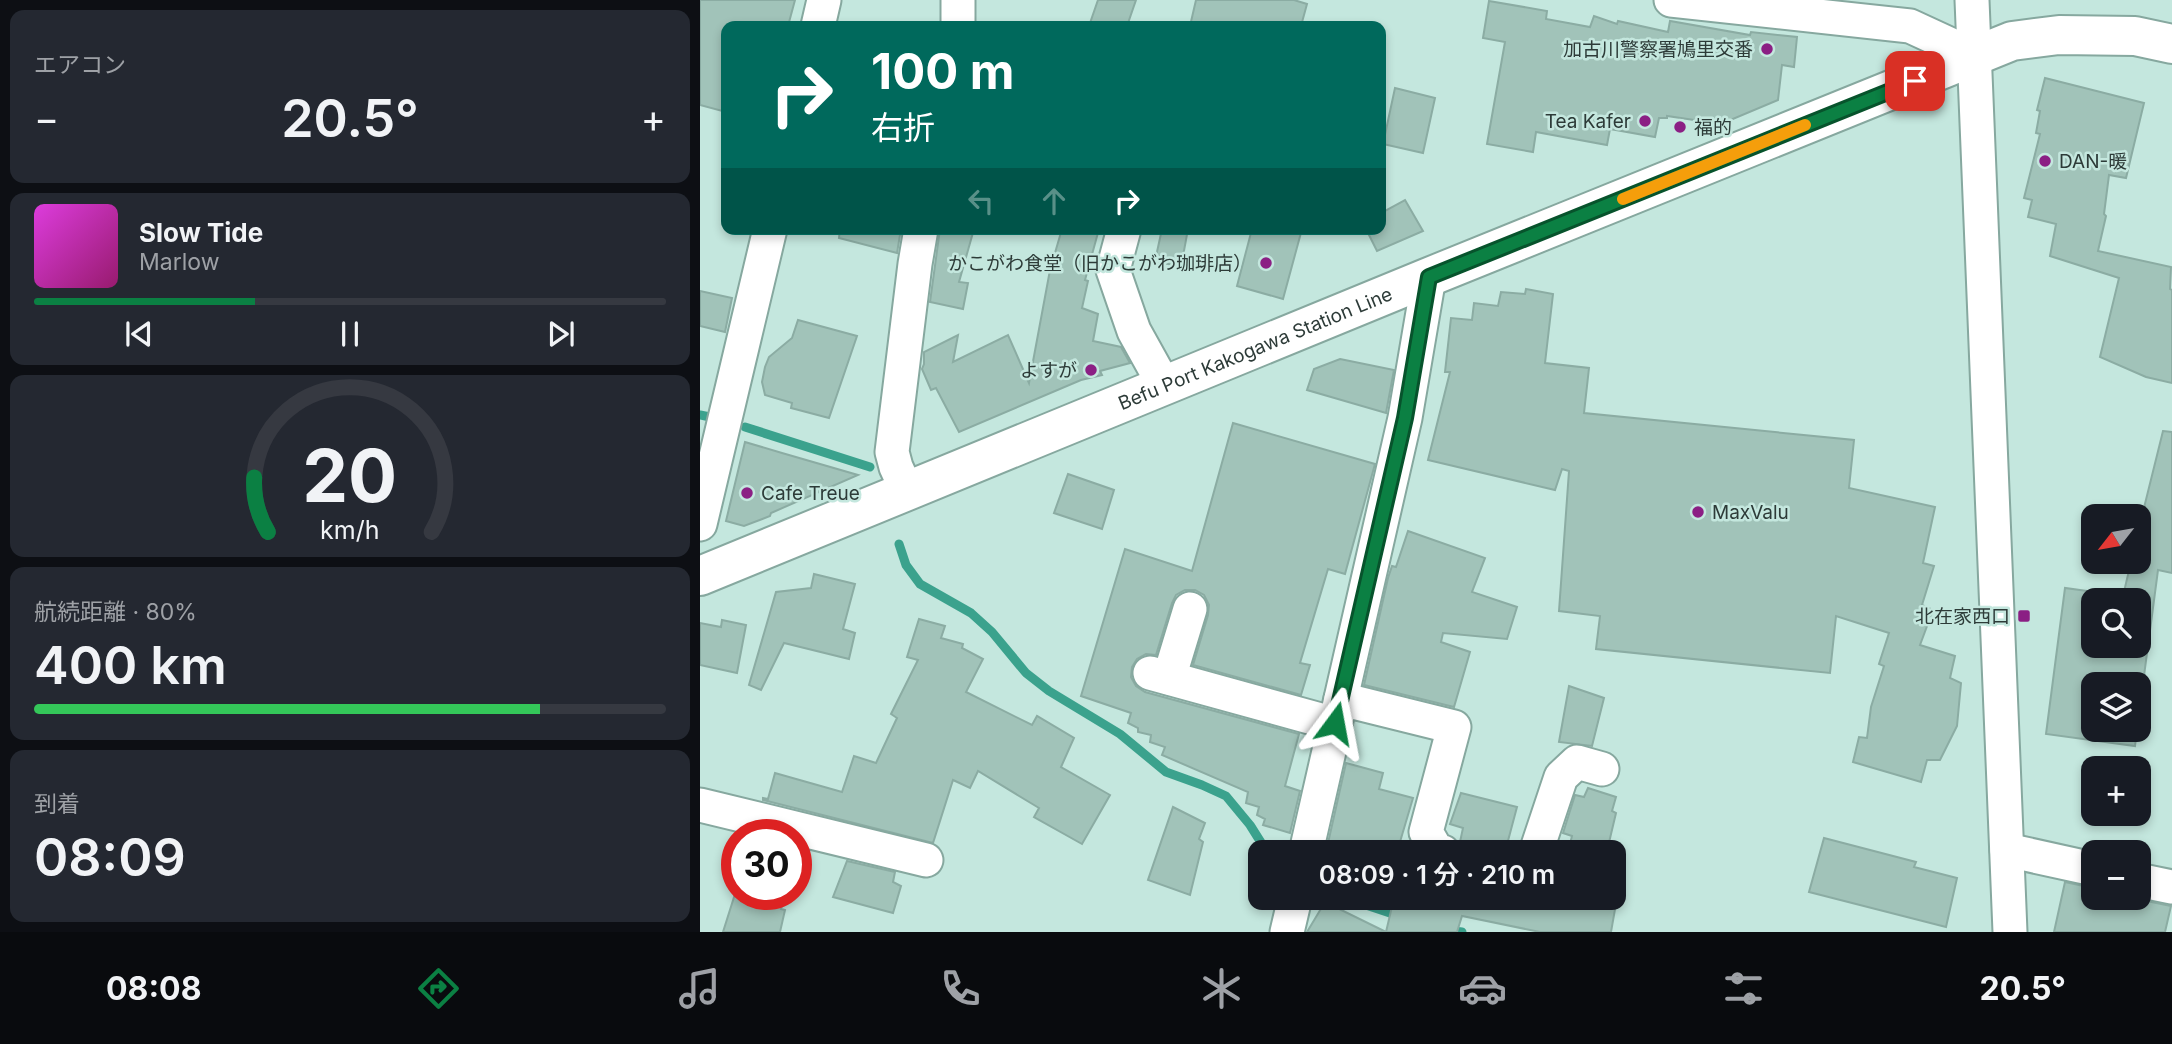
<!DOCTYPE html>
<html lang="ja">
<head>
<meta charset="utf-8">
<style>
	body { margin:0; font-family:Inter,"Noto Sans JP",sans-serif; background:#242831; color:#f1f3f6; height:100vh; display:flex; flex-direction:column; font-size:26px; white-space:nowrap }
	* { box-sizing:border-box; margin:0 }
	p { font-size:23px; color:#9ea1a6 }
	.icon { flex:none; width:38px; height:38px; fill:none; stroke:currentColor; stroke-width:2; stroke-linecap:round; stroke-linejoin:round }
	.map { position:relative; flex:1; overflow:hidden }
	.details { display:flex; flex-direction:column; gap:10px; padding:10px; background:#0d0f14; width:700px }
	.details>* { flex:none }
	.top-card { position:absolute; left:21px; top:21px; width:665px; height:214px; border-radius:14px; box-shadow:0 4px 10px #0003; background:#00695c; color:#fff; overflow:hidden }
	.needle { width:46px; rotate:239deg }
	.controls { position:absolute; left:1381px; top:504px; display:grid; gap:14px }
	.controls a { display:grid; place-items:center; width:70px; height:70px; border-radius:14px; background:#171b24; box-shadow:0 4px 10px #0003; font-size:35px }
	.speed { position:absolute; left:21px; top:819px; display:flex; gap:14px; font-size:35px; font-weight:700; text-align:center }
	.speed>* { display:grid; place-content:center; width:91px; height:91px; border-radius:50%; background:#171b24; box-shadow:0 4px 10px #0003; line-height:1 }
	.speed .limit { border:10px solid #d22; background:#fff; color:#111 }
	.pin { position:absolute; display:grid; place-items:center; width:60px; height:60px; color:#fff; margin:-30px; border-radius:14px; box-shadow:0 4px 10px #0006 }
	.me { position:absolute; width:77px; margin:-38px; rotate:13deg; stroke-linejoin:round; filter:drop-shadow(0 0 5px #0008) }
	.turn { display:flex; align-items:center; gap:24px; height:147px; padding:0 35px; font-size:32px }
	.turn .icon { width:91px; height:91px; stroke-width:2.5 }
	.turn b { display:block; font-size:49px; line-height:60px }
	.lanes { display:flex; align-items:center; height:66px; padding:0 35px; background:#0003; justify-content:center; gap:35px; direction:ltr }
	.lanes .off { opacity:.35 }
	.big { font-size:52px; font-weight:600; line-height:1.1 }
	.details .card { flex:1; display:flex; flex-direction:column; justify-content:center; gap:10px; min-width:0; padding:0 24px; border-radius:14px; background:#242831 }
	.details .dial { align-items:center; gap:0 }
	.dial svg { height:182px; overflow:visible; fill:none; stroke:#363941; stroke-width:7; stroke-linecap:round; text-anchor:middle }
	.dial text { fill:#f1f3f6; stroke:none }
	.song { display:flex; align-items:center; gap:21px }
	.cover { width:84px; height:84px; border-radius:10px; background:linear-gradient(135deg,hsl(300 70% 55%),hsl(320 70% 35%)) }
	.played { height:7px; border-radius:4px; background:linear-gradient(90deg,#0b8043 35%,#363941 35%) }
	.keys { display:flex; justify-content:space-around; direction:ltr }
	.heat { display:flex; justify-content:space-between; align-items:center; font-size:38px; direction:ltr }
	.charge { height:10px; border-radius:5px; background:linear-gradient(90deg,#34c759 80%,#363941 0) }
	.trip { position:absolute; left:548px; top:840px; width:378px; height:70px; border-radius:14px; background:#171b24; box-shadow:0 4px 10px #0003; font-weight:600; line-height:70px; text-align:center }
	.menu { display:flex; height:112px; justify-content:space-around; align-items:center; background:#090b0e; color:#9ea1a6 }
	.menu .icon { width:49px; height:49px }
	.menu .selected { color:#0b8043 }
	.menu b { font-size:32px; color:#f1f3f6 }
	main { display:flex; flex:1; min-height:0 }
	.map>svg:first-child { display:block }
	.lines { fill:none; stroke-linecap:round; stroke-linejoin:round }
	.stream { stroke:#3ba28d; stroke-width:9 }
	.building { fill:#a1c3b9; stroke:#8baca3; stroke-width:2; fill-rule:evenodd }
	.minor-casing { stroke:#86a89f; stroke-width:37 }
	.major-casing { stroke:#86a89f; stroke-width:42 }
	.minor { stroke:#fff; stroke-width:33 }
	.major { stroke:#fff; stroke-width:38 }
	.route-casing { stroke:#07532c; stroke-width:18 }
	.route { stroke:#0b8043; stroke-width:12 }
	.slow { stroke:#f59e0b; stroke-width:12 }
	.poi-dot { fill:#8b1f84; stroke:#c4e7de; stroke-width:2.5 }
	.labels { text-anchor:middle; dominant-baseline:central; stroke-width:5; stroke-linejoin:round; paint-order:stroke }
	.poi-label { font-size:19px; fill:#2d3b38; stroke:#c4e7de; text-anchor:end }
	.street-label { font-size:19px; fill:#2d3b38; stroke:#c4e7de }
</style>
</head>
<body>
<main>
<section class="details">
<div class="card"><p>エアコン</p>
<div class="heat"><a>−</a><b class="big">20.5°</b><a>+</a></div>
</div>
<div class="card">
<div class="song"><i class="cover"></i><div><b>Slow Tide</b><p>Marlow</p></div></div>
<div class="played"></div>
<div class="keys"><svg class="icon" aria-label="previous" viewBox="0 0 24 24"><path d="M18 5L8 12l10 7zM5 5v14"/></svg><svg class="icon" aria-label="pause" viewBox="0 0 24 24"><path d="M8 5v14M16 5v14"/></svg><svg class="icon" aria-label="next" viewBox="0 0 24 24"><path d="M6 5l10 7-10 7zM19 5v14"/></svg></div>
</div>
<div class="card dial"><svg viewBox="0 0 100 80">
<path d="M14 69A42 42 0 1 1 86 69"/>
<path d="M14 69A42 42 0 0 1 8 45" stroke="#0b8043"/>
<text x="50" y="56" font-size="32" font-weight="700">20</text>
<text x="50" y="72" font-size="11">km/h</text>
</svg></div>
<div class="card"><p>航続距離 · 80%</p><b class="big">400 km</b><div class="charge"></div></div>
<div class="card"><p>到着</p><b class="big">08:09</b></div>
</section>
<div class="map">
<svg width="1472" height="932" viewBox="0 0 1472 932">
	<rect width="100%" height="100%" fill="#c4e7de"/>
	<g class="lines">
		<!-- stream -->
		<g class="stream">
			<path d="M0,415L10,417"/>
			<path d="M45,427L170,467"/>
			<path d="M199,544L206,565L220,584L271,613L292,632L326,673L349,691L420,734L466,772L502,785L526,796L550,825L567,852"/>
			<path d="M645,898L699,916"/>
			<path d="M746,930L762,932"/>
		</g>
	</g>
	<!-- building -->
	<g class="building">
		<path d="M0,0H95L88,26H26V112L0,105Z"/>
		<path d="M398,0H436L427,26H389Z"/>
		<path d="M496,0H594L607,4L601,26H490Z"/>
		<path d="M789,1L847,11L846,19L890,27L894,16L917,24L918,21L968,32L970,21L1050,35L1051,32L1097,37L1094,67L1082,65L1078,100L1021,124L967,116V118H959L955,137L910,129L907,145L836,132L833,152L787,144L805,42L783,38Z"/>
		<path d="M1345,78L1444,103L1426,178L1409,175L1404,214L1406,216L1398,251L1471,267L1470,289L1472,290V383L1446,377L1400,357L1419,278L1350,256L1356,224L1328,217L1332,200L1324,198L1340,134L1336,133L1340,111L1337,110Z"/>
		<path d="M695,88L735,98L723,153L683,144Z"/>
		<path d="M705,200L723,231L677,251L668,233L673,229H681V213Z"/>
		<path d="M140,229H201L197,253L139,238Z"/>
		<path d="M240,229H274L259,282L268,283L263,309L230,302Z"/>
		<path d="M362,229H399L385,280L388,281L382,308L398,314L393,341L421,347L430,363L400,371L402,375L381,380L259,432L236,388L231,390L222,369L224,364V352L258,335L253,362L308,335L329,383L350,270Z"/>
		<path d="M462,229H488L481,267L455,261Z"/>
		<path d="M552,229H602L583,299L537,286Z"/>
		<path d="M826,289L853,294L845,363L889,368L884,413L1154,440L1149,488L1235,507L1223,563L1234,566L1222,605L1233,610L1220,645L1255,656L1250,678L1261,683L1257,726L1240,760H1227L1221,782L1153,762L1159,737L1167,738L1171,707L1184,666L1179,664L1189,633L1136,616L1130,673L896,649L900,616L859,611L869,471L862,469L855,490L728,460L750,372H745L751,318L772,320L774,303L798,306L801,292L825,294Z"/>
		<path d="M0,291L32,298L25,332L0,326Z"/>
		<path d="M98,320L157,336L129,418L91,408L92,403L65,395L62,382L65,367L69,357L92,338Z"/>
		<path d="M640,359L694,370L686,413L607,390L614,369Z"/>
		<path d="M533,423L675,464L645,574L628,569L600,663L610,665L601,695L493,665L508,615L509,605L504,595L495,590H485L476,595L472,603L456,655L446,654L437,659L432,667L431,677L436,686L445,692L599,734L585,786L600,791L590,833L563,825L565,819L557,815L559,807L546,803L548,792L462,755L465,747L450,742L451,735L438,732V728L428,723L431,713L381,696L425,549L492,571Z"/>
		<path d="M1463,431L1472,432V573L1458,570L1438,721V684H1393V730H1437L1435,746L1346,734L1365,588L1423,596L1431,562H1438V532ZM1393,600H1438V646H1393Z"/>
		<path d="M45,442L82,453L158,475L71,513L70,516L44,526L26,521Z"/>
		<path d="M368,474L414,490L402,529L354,513Z"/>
		<path d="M708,531L785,558L772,592L817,607L807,639L743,633L741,642L770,652L754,707L664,685L688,578L692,566L696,567Z"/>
		<path d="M114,574L155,584L143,629L155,633L149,659L84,643L61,690L49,685L76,592L111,588Z"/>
		<path d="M219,619L245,626L241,638L263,644L262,648L283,659L266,692L332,725L337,716L374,738L361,767L410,795L382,844L334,817L339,808L278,771L270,788L253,780L233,843L63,800V798L68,799L75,773L142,792L154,756L176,763L197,718L191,714L218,660L207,657Z"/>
		<path d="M22,620L46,625L37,673L0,665V623L21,627Z"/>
		<path d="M869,686L904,698L892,746L859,742Z"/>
		<path d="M646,763L683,773L679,789L713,798L697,852H626Z"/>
		<path d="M888,788L916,797L912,811L916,813L907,851L912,852H868L872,836L863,833L875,795L884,797Z"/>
		<path d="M761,793L817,807L805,852L760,842L763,828L750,824Z"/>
		<path d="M473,807L505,823L499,839L503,842L490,895L448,880Z"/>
		<path d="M1124,838L1216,862L1214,867L1257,878L1246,927L1109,892Z"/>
		<path d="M147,861L195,872L193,882L201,886L193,913L133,897Z"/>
		<path d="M1365,882L1393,888V898H1432L1471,906L1465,932H1354Z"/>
		<path d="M35,894H86L81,909L85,910L80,932H23Z"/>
		<path d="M694,898H858L882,904L883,898H917L911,932H840L762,916L757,932H686Z"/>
		<path d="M625,902L686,932H607Z"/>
	</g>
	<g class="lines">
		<defs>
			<g id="minor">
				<path d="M258,0V26"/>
				<path d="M971,0L1210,26L1275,56"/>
				<path d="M1272,0L1310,932"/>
				<path d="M118,26L124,0"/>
				<path d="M424,229L413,270L434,331L464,385"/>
				<path d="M207,491L196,467L192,452L215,264L221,229"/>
				<path d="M0,524L70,229"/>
				<path d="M450,673L635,724"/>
				<path d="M469,678L490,609"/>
				<path d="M641,699L754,727L726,832L737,851L743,852"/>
				<path d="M0,805L226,860"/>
				<path d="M1307,850L1393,869"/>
				<path d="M606,852L705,418L729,277"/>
				<path d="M836,852L861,777L877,762L902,769"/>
				<path d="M1438,880L1472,887"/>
				<path d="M587,932L595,898"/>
			</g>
			<g id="major">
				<path id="s1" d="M0,576L729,277L1312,41L1359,35L1435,36L1472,44"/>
			</g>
		</defs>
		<!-- minor casing -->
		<use href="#minor" class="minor-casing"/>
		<!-- major casing -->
		<use href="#major" class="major-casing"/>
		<!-- minor -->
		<use href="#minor" class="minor"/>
		<!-- major -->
		<use href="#major" class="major"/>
	</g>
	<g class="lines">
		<defs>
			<path id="route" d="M635,723L705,418L729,277L1215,81"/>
		</defs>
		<!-- route casing -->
		<use href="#route" class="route-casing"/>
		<!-- route -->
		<use href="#route" class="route"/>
		<!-- slow -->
		<path class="slow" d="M923,199L1105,125"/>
	</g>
	<!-- markers -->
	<g class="poi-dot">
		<circle cx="1067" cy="49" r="7"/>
		<circle cx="945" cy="121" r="7"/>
		<circle cx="980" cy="127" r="7"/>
		<circle cx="1345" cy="161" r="7"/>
		<circle cx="566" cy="263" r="7"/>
		<circle cx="391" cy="370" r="7"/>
		<circle cx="47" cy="493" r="7"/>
		<circle cx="998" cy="512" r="7"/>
		<rect x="1317" y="609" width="14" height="14" rx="3.5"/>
	</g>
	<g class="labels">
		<!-- poi labels -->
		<g class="poi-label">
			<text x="1053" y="49">加古川警察署鳩里交番</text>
			<text x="931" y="121">Tea Kafer</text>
			<text x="994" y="127" text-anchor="start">福的</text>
			<text x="1359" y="161" text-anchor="start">DAN-暖</text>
			<text x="552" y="263">かこがわ食堂（旧かこがわ珈琲店）</text>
			<text x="377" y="370">よすが</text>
			<text x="61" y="493" text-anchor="start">Cafe Treue</text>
			<text x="1012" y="512" text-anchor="start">MaxValu</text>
			<text x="1310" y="616">北在家西口</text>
		</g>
		<!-- street labels -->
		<g class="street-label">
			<text stroke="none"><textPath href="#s1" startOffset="600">Befu Port Kakogawa Station Line</textPath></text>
		</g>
	</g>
</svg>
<div class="controls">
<a><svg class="needle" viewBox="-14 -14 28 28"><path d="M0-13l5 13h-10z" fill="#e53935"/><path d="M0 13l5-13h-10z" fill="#9ea1a6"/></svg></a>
<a><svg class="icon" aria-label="search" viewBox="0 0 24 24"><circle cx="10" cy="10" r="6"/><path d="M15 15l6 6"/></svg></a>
<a><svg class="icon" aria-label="layers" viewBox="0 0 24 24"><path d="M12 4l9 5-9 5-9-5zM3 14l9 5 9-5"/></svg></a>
<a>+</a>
<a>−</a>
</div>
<div class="speed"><div class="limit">30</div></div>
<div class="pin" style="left:1215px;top:81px;background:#d93025"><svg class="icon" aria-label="arrive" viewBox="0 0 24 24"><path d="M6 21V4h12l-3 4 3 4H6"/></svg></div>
<svg class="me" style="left:635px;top:723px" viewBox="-20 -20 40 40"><path d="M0-17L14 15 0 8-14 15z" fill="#0b8043" stroke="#fff" stroke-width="4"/></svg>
<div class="trip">08:09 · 1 分 · 210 m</div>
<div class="top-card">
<div class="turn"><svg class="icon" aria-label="right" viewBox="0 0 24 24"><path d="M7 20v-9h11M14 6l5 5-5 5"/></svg><div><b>100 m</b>右折</div></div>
<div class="lanes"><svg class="icon off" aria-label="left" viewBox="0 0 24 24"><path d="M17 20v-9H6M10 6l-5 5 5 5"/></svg><svg class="icon off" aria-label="ahead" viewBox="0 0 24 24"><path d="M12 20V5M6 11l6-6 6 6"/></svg><svg class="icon" aria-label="right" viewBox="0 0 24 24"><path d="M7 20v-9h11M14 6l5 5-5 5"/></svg></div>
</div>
</div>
</main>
<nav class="menu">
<b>08:08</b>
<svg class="icon selected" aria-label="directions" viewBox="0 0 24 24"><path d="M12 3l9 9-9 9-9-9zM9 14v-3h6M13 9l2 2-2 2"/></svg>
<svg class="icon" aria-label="music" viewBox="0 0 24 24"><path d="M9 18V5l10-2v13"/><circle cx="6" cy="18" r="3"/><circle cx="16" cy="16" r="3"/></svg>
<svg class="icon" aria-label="phone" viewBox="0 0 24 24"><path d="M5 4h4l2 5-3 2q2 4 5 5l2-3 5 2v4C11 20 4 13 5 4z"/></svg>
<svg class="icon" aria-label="climate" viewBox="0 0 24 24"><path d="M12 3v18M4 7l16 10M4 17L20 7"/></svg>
<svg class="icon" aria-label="car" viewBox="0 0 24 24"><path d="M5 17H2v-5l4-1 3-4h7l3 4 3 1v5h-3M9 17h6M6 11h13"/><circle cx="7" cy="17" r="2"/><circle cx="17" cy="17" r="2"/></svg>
<svg class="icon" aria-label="filters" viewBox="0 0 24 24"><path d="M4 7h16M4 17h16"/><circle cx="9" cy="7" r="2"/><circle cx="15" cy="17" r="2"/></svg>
<b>20.5°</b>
</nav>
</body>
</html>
